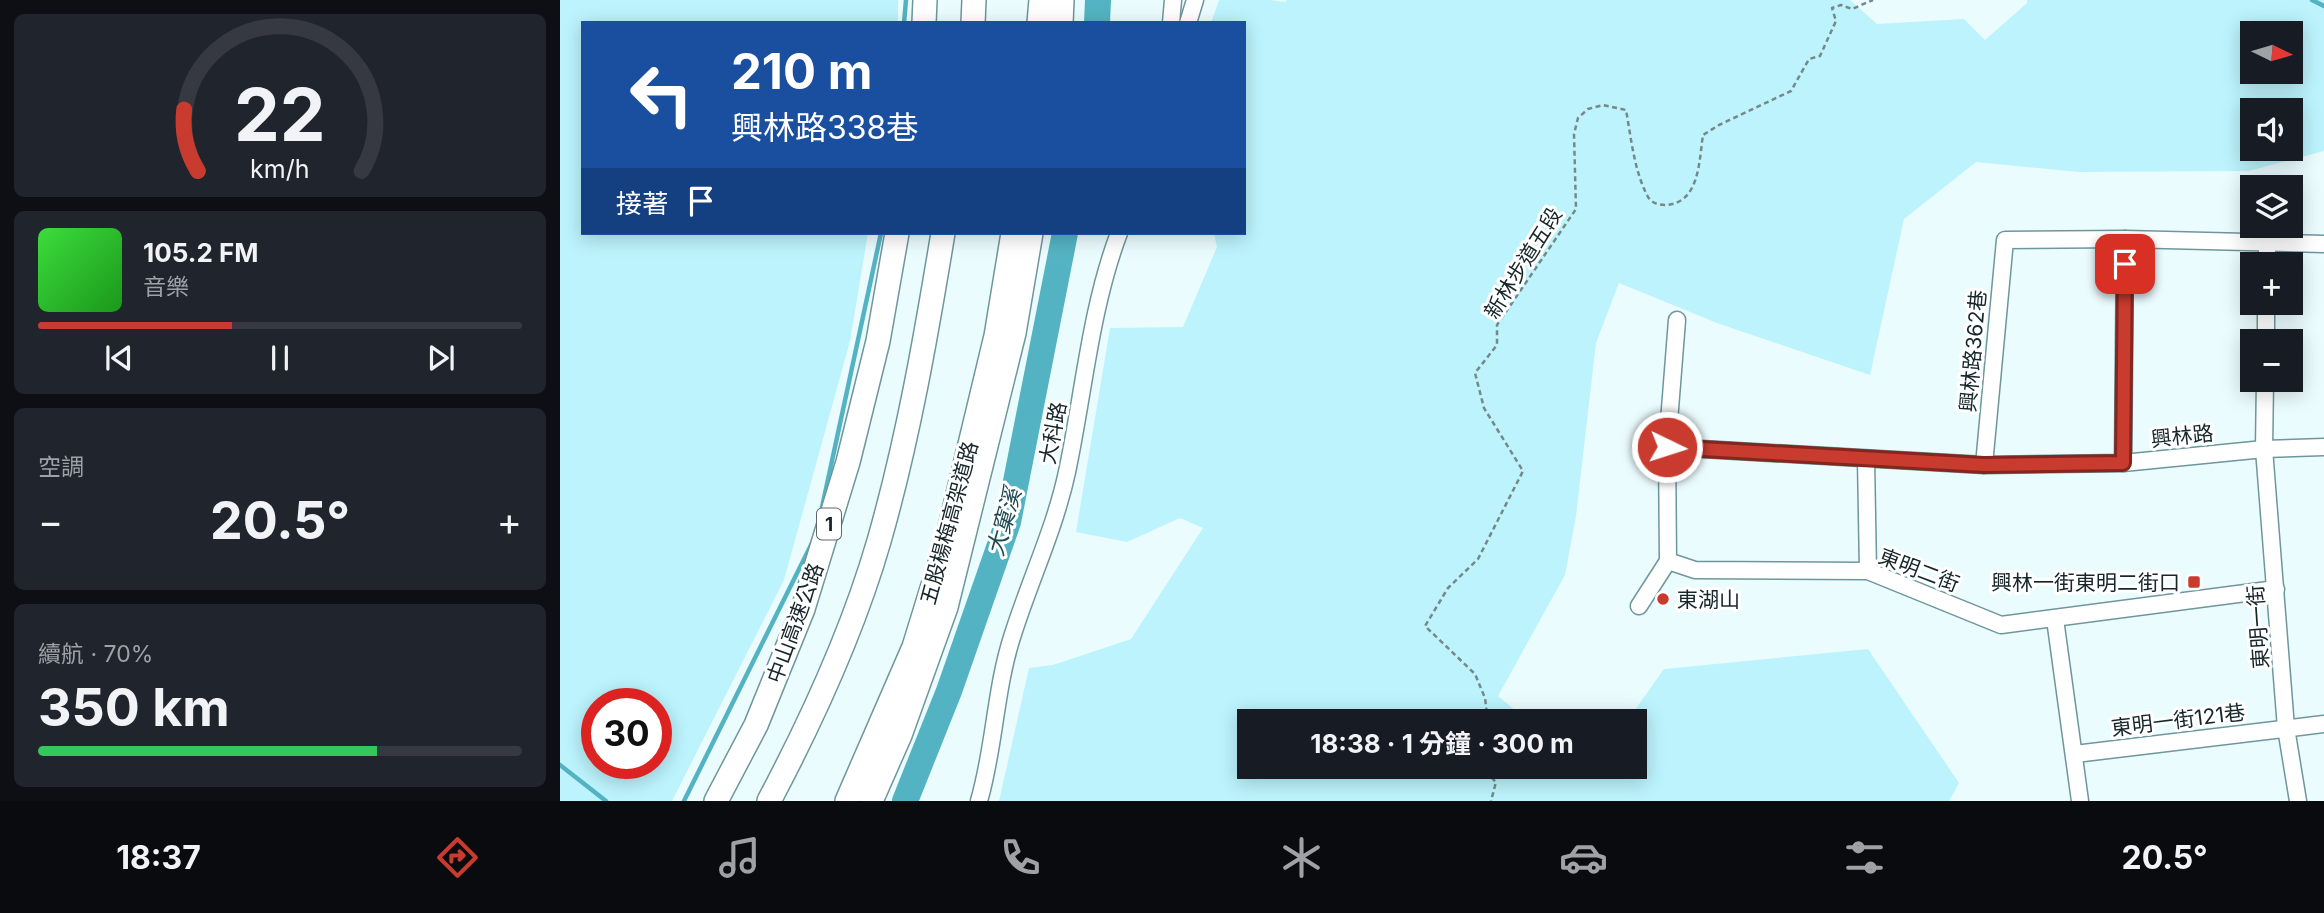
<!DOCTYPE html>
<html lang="zh-TW">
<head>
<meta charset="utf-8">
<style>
	body { margin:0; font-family:Inter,"Noto Sans TC",sans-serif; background:#20242c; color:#f1f3f6; height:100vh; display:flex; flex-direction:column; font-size:26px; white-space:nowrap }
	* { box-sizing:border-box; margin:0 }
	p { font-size:23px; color:#9ea1a6 }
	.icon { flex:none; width:38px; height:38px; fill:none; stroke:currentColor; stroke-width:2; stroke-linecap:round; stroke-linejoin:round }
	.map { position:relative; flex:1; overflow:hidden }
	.sheet { display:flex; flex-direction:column; gap:14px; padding:14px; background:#0d0f14; width:560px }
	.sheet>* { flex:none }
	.top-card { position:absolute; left:21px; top:21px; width:665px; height:214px; border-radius:0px; box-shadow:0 4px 18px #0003; background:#1a4fa0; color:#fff; overflow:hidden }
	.needle { width:46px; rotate:95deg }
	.controls { position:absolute; left:1680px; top:21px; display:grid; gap:14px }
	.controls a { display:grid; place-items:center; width:63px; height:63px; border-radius:0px; background:#171b24; box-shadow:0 4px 18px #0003; font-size:35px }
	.speed { position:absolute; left:21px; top:688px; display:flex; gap:14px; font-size:35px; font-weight:700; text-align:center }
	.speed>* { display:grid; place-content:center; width:91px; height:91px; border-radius:50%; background:#171b24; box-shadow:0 4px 18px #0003; line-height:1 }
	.speed .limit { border:10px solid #d22; background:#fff; color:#111 }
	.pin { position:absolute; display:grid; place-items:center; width:60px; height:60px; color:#fff; margin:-30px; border-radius:14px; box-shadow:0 4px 10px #0006 }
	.me { position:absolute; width:77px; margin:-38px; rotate:94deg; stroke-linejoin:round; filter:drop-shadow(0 0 5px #0008) }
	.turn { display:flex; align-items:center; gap:24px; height:147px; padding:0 35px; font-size:32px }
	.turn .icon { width:91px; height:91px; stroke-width:2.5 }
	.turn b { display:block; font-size:49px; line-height:60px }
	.then { display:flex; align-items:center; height:66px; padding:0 35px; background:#0003; gap:14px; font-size:26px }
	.big { font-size:52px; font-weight:700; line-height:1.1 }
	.sheet .tile { flex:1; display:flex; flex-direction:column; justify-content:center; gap:10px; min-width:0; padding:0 24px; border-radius:10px; background:#20242c }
	.sheet .dial { align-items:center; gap:0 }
	.dial svg { height:182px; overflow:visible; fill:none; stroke:#363941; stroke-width:7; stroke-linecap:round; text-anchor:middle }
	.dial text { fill:#f1f3f6; stroke:none }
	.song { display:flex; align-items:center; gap:21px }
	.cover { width:84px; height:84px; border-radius:10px; background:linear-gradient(135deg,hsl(120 70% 55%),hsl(120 70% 35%)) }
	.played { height:7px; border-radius:4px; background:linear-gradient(90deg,#c83b2e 40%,#363941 40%) }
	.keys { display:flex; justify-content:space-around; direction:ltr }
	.heat { display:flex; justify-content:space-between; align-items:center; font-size:38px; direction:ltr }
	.charge { height:10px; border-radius:5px; background:linear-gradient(90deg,#34c759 70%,#363941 0) }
	.trip { position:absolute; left:677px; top:709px; width:410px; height:70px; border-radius:0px; background:#171b24; box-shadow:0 4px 18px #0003; font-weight:700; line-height:70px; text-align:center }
	.menu { display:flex; height:112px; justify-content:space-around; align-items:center; background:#090b0e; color:#9ea1a6 }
	.menu .icon { width:49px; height:49px }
	.menu .current { color:#c83b2e }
	.menu b { font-size:32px; color:#f1f3f6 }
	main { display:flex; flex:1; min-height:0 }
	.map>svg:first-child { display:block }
	.green { fill:#bcf3fc; fill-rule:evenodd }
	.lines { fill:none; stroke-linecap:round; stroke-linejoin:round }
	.stream { stroke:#54b3c2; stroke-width:4.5 }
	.river { stroke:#54b3c2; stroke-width:26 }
	.minor-casing { stroke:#6e969d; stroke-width:19 }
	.highway-casing { stroke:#6e969d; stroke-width:26 }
	.path { stroke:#77888b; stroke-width:2.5; stroke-dasharray:5 3.5; stroke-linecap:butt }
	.minor { stroke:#fff; stroke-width:16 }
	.highway { stroke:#fff; stroke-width:23 }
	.route-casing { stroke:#82261e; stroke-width:18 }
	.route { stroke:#c83b2e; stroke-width:12 }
	.poi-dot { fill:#c83b2e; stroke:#fff; stroke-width:2.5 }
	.labels { text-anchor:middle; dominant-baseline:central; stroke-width:6; stroke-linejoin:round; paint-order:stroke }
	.shield { fill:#fff; stroke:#5c6769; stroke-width:2 }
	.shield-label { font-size:19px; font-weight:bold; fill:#162629 }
	.street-label { font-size:21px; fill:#162629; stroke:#fff }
	.poi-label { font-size:21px; fill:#162629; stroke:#fff; text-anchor:end }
	.water-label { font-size:23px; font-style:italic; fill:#1f4a51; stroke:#fff }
</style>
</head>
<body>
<main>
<section class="sheet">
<div class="tile dial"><svg viewBox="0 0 100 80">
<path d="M14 69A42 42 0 1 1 86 69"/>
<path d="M14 69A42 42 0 0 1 8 42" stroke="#c83b2e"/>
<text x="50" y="56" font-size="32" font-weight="700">22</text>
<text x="50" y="72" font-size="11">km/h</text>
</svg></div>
<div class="tile">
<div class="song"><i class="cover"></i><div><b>105.2 FM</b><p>音樂</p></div></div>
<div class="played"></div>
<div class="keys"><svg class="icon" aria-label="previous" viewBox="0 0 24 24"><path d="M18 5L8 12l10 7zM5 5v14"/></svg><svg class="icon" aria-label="pause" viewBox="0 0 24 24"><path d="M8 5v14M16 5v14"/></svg><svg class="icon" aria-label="next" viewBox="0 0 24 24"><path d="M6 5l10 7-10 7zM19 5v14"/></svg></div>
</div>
<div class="tile"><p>空調</p>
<div class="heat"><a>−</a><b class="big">20.5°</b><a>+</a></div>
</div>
<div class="tile"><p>續航 · 70%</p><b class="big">350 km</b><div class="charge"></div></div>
</section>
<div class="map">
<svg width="1764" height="801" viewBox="0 0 1764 801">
	<rect width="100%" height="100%" fill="#ebfcff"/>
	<!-- green -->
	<g class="green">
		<path d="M0,0H338V23H23V233H308L290,341L224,580L112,801H0ZM37,704H96V763H37Z"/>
		<path d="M659,0H710L725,2L727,0H1290L1317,24L1404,19L1425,40L1467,3V0H1764V151L1689,171L1519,172L1416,162L1344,219L1310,375L1157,323L1059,283L1036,343L1016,516L1005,575L938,696L968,721H690V766H1024L1031,772L1035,767L1074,766V721H1067L1104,669L1308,649L1399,783L1389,801H439L469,668L493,665L571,639L643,528L620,518L567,542L516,532L550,328L623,327L657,247L654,233H684V23H651ZM1692,33H1731V72H1692ZM1692,110H1731V149H1692Z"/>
	</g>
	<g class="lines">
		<!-- stream -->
		<g class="stream">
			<path d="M1752,0L1764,6"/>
			<path d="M344,23L346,0"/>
			<path d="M261,512L321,233"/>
			<path d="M0,765L46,801"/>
			<path d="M124,801L253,541"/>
		</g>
		<!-- river -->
		<g class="river">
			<path d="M537,23L538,0"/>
			<path d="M345,801L389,691L448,522L505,233"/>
		</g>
		<defs>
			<g id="minor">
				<path d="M611,23L613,0"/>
				<path d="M628,23L635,0"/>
				<path d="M1707,264V242"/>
				<path d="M1706,341V303"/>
				<path d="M1705,380L1704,449L1726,728L1738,801"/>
				<path d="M1107,447L1424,465L1563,463L1704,449L1764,447"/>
				<path d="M1306,459L1308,571"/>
				<path d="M1563,463L1565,239"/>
				<path d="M1424,465L1445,240L1565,239L1764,244"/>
				<path d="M1108,561L1135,570L1308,571L1441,625L1716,589"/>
				<path d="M1079,606L1108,561L1107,447L1117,320"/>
				<path d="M1495,619L1520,801"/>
				<path d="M1515,754L1764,724"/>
				<path d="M419,801C435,746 435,688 453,634C470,580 495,528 507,472C524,392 530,310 559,233"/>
			</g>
			<g id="highway">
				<path d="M364,23L365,0"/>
				<path d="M413,23L414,0"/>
				<path d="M479,23L481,0"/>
				<path d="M501,23L502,0"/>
				<path d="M156,801L196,725L243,609L288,462L318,341L337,233"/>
				<path d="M209,801C253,718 293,631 319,541C348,440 366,336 383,233"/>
				<path d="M287,801L354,647L387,540L436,336L453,233"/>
				<path d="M311,801L340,735L386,607L454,333L471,233"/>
			</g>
		</defs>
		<!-- minor casing -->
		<use href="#minor" class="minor-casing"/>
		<!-- highway casing -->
		<use href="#highway" class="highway-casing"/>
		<!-- path -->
		<g class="path">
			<path d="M928,721L925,698L915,674L865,626L888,588L918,559L963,471L924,408L915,373L937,345V325L1016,209L1014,134L1018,118L1028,109L1043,105L1066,110C1071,137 1074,170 1087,195C1090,202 1097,205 1105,205C1140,204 1139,160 1143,135L1159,125L1231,91L1249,59L1260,56L1276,21L1272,8L1281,5L1292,9L1313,0"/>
			<path d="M919,766L936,782L931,801"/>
		</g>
		<!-- minor -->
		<use href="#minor" class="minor"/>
		<!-- highway -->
		<use href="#highway" class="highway"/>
	</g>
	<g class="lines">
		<defs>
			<path id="route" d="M1107,447L1424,465L1563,463L1565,264"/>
		</defs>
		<!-- route casing -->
		<use href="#route" class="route-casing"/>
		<!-- route -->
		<use href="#route" class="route"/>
	</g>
	<!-- markers -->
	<g class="poi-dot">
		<rect x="1627" y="575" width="14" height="14" rx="3.5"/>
		<circle cx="1103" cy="599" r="7"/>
	</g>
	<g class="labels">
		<!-- shield labels -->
		<rect class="shield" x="257" y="508.5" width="24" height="31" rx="5"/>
		<g class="shield-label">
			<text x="269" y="524">1</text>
		</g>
		<!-- street labels -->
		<g class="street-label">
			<text transform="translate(963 263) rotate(-58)">新林步道五段</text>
			<text transform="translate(1413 351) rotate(-85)">興林路362巷</text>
			<text transform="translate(493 433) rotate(-79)">大科路</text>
			<text transform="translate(1622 436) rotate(-6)">興林路</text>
			<text transform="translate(389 523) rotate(-75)">五股楊梅高架道路</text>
			<text transform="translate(1359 570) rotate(21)">東明二街</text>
			<text transform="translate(235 623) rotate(-70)">中山高速公路</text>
			<text transform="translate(1698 627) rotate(-94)">東明一街</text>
			<text transform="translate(1618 720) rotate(-7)">東明一街121巷</text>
		</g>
		<!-- poi labels -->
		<g class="poi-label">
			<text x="1620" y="582">興林一街東明二街口</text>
			<text x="1117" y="599" text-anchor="start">東湖山</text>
		</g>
		<!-- water labels -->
		<g class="water-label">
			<text transform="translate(444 522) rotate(-74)">大窠溪</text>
		</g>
	</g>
</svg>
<div class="controls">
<a><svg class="needle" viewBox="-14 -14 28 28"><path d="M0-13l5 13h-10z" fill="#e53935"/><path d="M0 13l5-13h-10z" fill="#9ea1a6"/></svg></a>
<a><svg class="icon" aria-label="sound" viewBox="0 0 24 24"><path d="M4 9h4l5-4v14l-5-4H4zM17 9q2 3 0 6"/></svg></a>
<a><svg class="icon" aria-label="layers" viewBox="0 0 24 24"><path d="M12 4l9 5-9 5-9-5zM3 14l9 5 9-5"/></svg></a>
<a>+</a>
<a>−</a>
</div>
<div class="speed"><div class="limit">30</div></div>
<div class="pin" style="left:1565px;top:264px;background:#d93025"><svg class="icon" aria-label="arrive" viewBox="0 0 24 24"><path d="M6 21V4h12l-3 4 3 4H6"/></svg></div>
<svg class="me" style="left:1107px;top:447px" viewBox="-20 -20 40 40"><circle r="17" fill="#c83b2e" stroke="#fff" stroke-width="3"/><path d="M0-11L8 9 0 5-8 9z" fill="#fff"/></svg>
<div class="trip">18:38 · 1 分鐘 · 300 m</div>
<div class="top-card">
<div class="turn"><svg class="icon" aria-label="left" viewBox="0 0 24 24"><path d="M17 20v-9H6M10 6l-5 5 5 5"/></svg><div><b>210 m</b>興林路338巷</div></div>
<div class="then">接著<svg class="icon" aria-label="arrive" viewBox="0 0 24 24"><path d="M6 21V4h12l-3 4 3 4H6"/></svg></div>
</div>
</div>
</main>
<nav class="menu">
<b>18:37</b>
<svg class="icon current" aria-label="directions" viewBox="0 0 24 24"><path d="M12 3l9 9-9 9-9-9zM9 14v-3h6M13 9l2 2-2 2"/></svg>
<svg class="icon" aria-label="music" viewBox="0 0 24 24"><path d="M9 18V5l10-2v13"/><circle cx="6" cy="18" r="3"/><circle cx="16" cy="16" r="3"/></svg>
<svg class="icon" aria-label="phone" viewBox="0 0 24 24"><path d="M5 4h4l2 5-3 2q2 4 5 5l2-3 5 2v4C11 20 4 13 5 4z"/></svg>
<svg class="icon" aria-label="climate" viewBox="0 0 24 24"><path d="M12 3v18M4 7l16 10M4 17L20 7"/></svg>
<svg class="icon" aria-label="car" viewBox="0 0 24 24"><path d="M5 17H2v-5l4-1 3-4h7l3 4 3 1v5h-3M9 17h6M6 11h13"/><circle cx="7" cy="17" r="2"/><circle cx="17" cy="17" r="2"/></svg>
<svg class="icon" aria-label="filters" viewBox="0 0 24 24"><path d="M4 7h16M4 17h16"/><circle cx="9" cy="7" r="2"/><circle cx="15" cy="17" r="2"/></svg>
<b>20.5°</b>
</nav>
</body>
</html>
